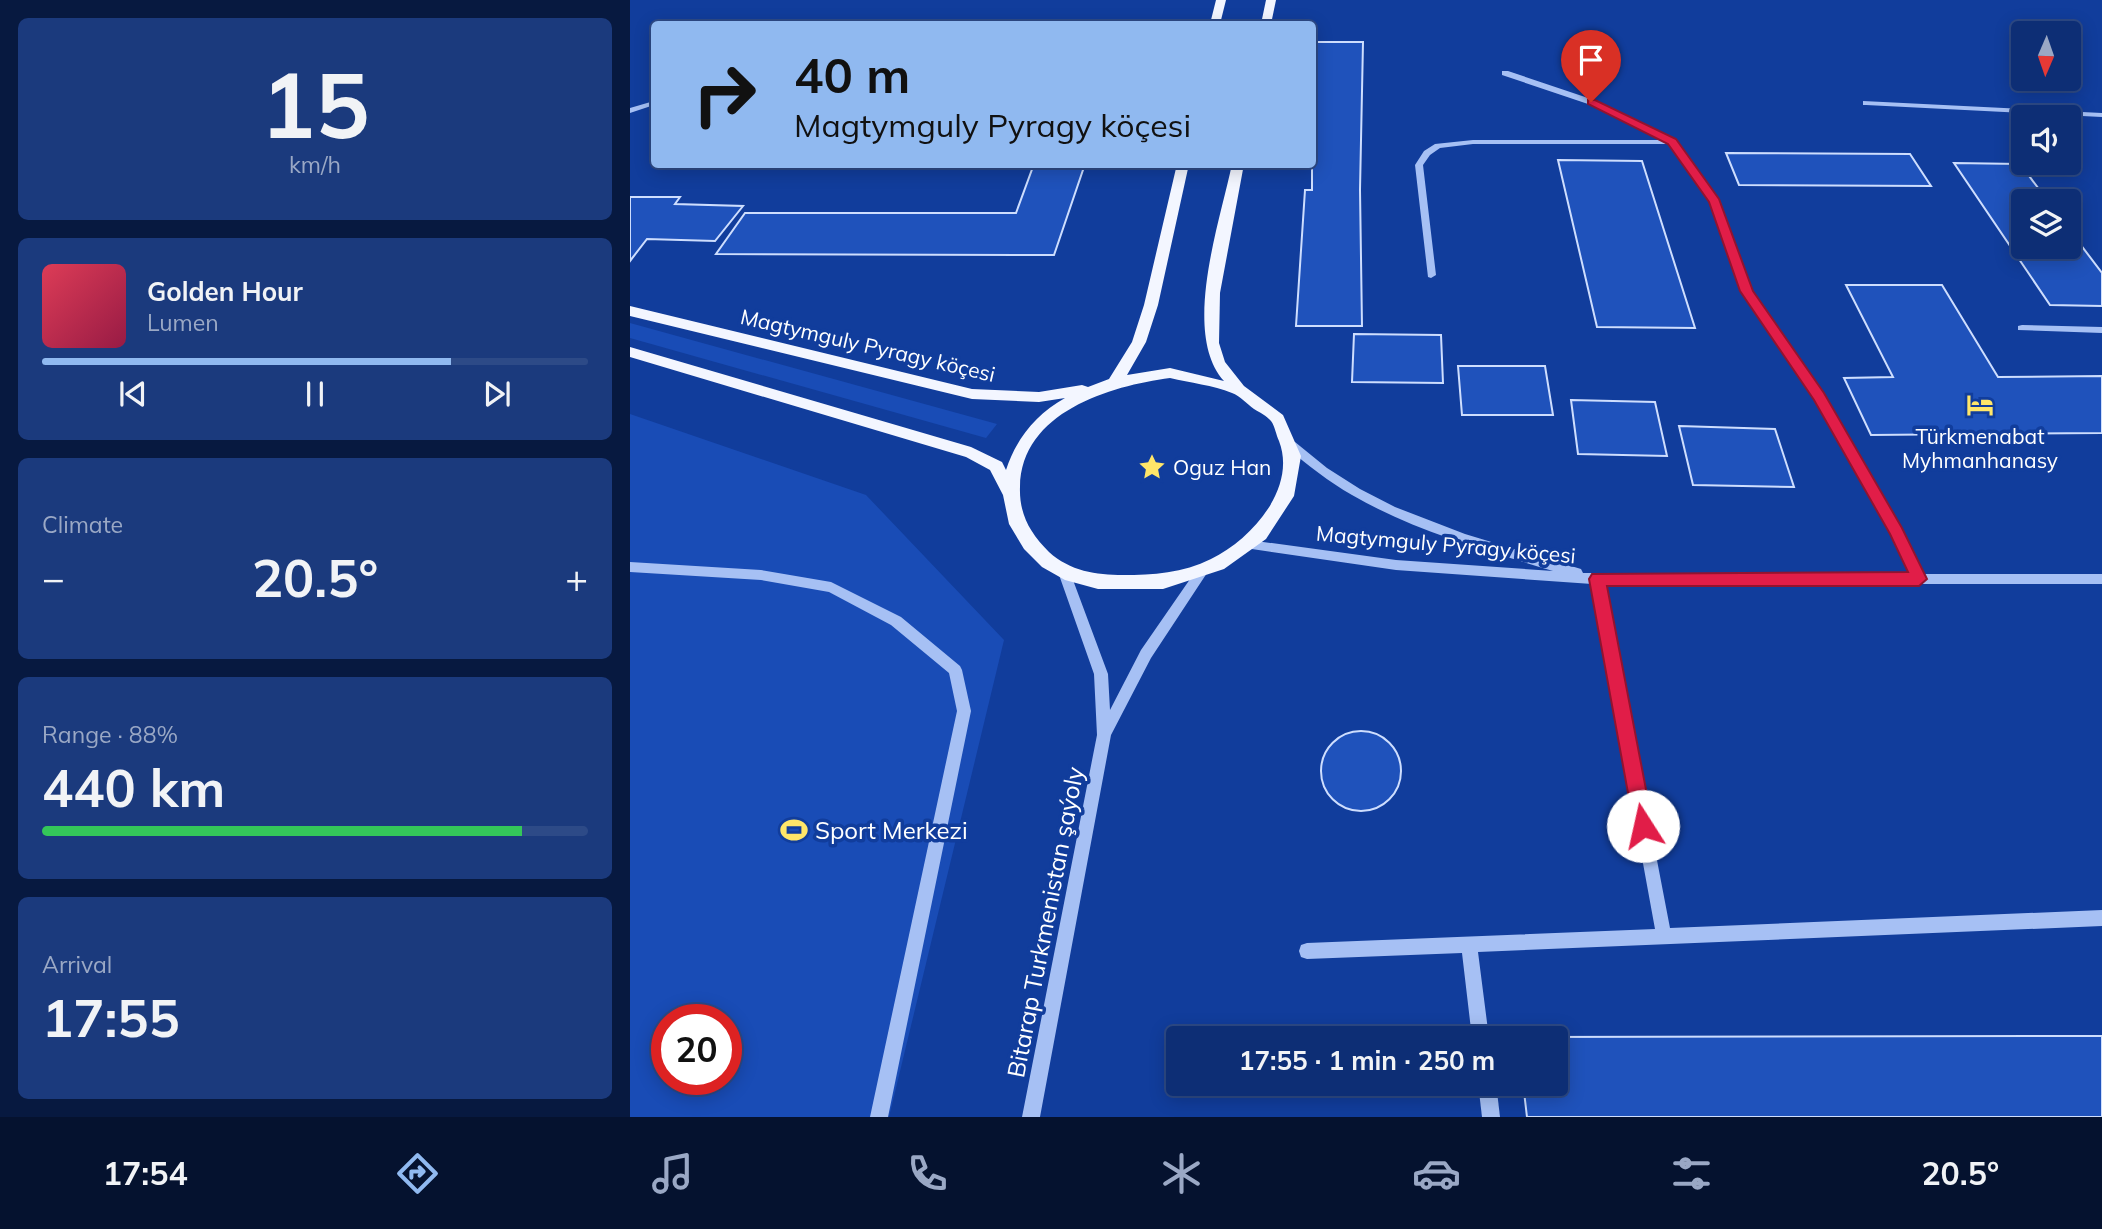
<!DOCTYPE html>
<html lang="en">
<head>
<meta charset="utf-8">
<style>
	body { margin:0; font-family:Mulish,sans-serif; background:#1b3a7d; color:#f1f3f6; height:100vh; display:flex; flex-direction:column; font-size:26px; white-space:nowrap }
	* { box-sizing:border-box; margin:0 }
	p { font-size:23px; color:#9aa8c5 }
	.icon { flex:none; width:38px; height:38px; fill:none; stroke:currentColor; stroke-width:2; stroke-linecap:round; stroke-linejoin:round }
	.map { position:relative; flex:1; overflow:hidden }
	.drawer { display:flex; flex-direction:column; gap:18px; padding:18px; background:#071940; width:630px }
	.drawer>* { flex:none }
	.banner { position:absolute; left:21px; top:21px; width:665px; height:147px; border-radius:7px; box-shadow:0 4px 18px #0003,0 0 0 2px #2d4a87; background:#90b9f0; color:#111; overflow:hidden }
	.needle { width:46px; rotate:182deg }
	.tools { position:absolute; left:1381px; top:21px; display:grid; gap:14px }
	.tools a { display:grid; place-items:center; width:70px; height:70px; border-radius:7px; background:#0d2e75; box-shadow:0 4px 18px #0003,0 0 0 2px #2d4a87; font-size:35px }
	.speed { position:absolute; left:21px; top:1004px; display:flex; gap:14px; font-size:35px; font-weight:700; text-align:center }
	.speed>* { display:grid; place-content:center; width:91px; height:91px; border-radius:50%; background:#0d2e75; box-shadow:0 4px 18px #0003,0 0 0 2px #2d4a87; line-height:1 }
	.speed .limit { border:10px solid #d22; background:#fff; color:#111 }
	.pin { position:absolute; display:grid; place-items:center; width:60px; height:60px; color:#fff; margin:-72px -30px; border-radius:50% 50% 50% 0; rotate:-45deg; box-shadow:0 0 7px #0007 }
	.pin .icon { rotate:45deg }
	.me { position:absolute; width:77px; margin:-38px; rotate:350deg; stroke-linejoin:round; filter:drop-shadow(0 0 5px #0008) }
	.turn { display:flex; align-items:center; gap:24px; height:147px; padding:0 28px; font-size:32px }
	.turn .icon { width:91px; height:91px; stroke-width:2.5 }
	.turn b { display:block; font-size:49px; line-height:60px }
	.big { font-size:52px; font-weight:700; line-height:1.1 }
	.drawer .card { flex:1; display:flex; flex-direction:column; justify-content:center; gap:10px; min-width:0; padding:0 24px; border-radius:10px; background:#1b3a7d }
	.drawer .dial { align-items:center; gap:0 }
	.dial b { font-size:91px; line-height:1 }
	.song { display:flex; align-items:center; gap:21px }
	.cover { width:84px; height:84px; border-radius:10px; background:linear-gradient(135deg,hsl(350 70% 55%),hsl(340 70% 35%)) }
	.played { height:7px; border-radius:4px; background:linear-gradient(90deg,#90b9f0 75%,#2d4a87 75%) }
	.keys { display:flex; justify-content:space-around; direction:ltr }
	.heat { display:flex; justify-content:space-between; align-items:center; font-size:38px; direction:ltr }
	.charge { height:10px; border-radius:5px; background:linear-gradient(90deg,#34c759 88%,#2d4a87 0) }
	.trip { position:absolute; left:536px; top:1026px; width:402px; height:70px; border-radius:7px; background:#0d2e75; box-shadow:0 4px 18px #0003,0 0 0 2px #2d4a87; font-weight:700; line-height:70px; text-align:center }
	.dock { display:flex; height:112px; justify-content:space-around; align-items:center; background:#05122f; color:#9aa8c5 }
	.dock .icon { width:49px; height:49px }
	.dock .current { color:#90b9f0 }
	.dock b { font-size:32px; color:#f1f3f6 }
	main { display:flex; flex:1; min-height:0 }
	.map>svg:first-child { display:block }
	.green { fill:#194cb6; fill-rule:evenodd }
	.building { fill:#1f52bb; stroke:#cedefe; stroke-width:2 }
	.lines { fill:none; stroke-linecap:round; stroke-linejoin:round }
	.minor { fill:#a6c0f4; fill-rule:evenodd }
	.major { fill:#f3f6ff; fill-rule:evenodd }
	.route { fill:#e11d48; stroke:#92132f; stroke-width:2 }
	.labels { text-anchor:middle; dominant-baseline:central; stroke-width:7; stroke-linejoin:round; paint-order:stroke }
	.street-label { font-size:21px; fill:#fff; stroke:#113d9c }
	.poi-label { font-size:21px; fill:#fff; stroke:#113d9c }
	.near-poi-label { font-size:24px; fill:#fff; stroke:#113d9c; text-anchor:start }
	.near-street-label { font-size:24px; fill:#fff; stroke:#113d9c }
</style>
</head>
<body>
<main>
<section class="drawer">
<div class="card dial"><b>15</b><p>km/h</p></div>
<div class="card">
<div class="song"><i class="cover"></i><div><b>Golden Hour</b><p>Lumen</p></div></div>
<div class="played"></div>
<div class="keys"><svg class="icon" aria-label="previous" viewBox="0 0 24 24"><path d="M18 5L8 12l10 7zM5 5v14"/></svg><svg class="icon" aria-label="pause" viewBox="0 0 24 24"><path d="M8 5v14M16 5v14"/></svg><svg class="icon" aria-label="next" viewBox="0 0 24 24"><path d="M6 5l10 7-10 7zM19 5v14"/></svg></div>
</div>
<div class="card"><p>Climate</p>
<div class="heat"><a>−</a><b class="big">20.5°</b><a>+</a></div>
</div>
<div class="card"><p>Range · 88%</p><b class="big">440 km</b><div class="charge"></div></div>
<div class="card"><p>Arrival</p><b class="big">17:55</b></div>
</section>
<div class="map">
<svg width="1472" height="1117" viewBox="0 0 1472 1117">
	<rect width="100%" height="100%" fill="#113d9c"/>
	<!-- green -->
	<g class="green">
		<path d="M0,323L367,424L356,438L0,338Z"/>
		<path d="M0,414L236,495L374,640L259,1117H0ZM37,1020H96V1080H37Z"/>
	</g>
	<!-- building -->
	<g class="building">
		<path d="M687,42H733L730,190L732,326H666L675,190H682V88Z"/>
		<path d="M1096,153L1280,154L1301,186L1109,185Z"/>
		<path d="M928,160L1012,161L1065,328L967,327Z"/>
		<path d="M1324,163L1390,164L1418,201H1393V247H1438V228L1472,273V306L1420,305Z"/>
		<path d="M404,164H455L424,255L86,254L115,213H386Z"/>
		<path d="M0,197H50L45,204L113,206L85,241L17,239L0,261Z"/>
		<path d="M1216,285H1312L1368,377L1472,376V433L1241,435L1214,378L1263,377Z"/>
		<path d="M724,334L811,335L813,383L722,382Z"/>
		<path d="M828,366H915L923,415H832Z"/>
		<path d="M941,400L1025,402L1037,456L948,454Z"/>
		<path d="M1049,426L1145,429L1164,487L1063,485Z"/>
		<circle cx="731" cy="771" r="40"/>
		<path d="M1472,1036V1117H897L893,1083H926V1038L889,1037Z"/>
	</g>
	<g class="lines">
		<!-- minor -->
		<g class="minor">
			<path d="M872,71H878L964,100L1045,140L1089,201L1122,291L1193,394L1271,529L1293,574H1472V584H974L1040,928L1472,910V926L848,952L859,1038H842L832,953L677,959L671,957L669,951L671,945L677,943L1025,929L962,584L766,570L615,548L613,545L615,542L619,540L766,560L923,571C855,550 784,531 722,495C699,482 678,465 657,448L655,445L657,442H665L697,468L730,489L765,507L835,534L951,569L953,573L1280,574L1262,533L1185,399L1112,291L1081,201L1039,144H843L810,148L800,155L793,165L806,275L801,278L798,277L785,165L794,151L805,144L843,140H1031L958,104L872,75Z"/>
			<path d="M24,101V105L0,113V108Z"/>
			<path d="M1233,101L1472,113V117L1236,105H1233Z"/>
			<path d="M1392,325L1472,327V333L1388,330V326Z"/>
			<path d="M0,562L131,570L201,582L271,617L330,666L332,670L341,711L258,1117H240L327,711L319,673L261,625L199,592L131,580L0,572Z"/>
			<path d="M434,567L438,568L440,572L478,674L480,710L511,650L567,569H575L577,573L521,658L481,735L410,1117H392L467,735L464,674L428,572L430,568Z"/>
			<path d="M848,1083H866L870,1117H852Z"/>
		</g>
		<!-- major -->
		<g class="major">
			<path d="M586,0H596L590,24H580Z"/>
			<path d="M636,0H646L641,24H631Z"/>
			<path d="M547,164H559L528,305L516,342L497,375L540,368L594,381C551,333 590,222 602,164H614L590,293L589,343L595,362L614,386L653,415L671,456L664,496L636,539L594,569L533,589H468L435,580L412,567L394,549L379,524L373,495L360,470L336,457L0,357V347L341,447L372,462L376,470C386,439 406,414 435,398L409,402L342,399L0,316V306L342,389L409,392L452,385L458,387L479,379L502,342L514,305ZM540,378C560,383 583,385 602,393C610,396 617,404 624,409C629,412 637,416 641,421C645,426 646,435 649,441C667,488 622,539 581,559C553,573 523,575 493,575C466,575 440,571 419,552C400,533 389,514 390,487C391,412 480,386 540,378Z"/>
		</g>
	</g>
	<!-- route -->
	<path class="route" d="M958,100H965L1046,139L1089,199L1123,291L1194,393L1272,528L1297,579L1289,586H977L1023,826L1020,833L1013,836L1007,833L1004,826L959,579L962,574L1278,572L1260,534L1184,400L1110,291L1079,202L1038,144L958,104Z"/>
	<!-- icons -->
	<defs>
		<symbol id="hotel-bare" viewBox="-9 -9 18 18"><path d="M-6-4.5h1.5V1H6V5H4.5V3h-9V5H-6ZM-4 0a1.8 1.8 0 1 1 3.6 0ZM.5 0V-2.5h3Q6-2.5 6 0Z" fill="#ffe669" stroke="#113d9c" stroke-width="2.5" paint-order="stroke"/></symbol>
		<symbol id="sight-bare" viewBox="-9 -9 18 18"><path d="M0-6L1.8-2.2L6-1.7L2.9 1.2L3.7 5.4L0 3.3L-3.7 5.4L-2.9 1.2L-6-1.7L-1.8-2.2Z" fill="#ffe669" stroke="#113d9c" stroke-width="2.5" paint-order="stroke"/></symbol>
		<symbol id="stadium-bare" viewBox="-9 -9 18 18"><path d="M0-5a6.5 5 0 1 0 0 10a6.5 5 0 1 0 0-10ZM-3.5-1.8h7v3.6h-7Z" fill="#ffe669" stroke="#113d9c" stroke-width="2.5" paint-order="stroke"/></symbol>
	</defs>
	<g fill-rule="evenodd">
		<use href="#hotel-bare" x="1331" y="386" width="38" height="38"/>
		<use href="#sight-bare" x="503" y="448" width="38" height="38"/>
		<use href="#stadium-bare" x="145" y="811" width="38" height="38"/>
	</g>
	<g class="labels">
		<!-- street labels -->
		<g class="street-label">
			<text transform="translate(238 345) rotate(13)">Magtymguly Pyragy köçesi</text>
			<text transform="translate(816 544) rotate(5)">Magtymguly Pyragy köçesi</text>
		</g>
		<!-- poi labels -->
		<g class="poi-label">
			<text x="1350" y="436">Türkmenabat<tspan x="1350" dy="24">Myhmanhanasy</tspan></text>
			<text x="543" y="467" text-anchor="start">Oguz Han</text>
		</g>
		<!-- near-poi labels -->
		<g class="near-poi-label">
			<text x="185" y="830">Sport Merkezi</text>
		</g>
		<!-- near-street labels -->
		<g class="near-street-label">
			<text transform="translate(415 922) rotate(-79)">Bitarap Turkmenistan şaýoly</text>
		</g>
	</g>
</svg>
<div class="tools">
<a><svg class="needle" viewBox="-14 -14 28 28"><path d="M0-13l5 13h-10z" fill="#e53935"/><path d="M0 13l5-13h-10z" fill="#9aa8c5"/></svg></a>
<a><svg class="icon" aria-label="sound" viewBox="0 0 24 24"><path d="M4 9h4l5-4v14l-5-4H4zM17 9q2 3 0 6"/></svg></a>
<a><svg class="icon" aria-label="layers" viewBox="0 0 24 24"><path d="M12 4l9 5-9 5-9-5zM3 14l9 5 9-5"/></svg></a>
</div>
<div class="speed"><div class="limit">20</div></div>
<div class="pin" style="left:961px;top:102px;background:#d93025"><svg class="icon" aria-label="arrive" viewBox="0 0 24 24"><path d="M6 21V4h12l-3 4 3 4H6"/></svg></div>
<svg class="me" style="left:1013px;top:826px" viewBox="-20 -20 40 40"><circle r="19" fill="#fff"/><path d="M0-13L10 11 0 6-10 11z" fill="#e11d48"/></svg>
<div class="trip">17:55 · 1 min · 250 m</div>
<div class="banner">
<div class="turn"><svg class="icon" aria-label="right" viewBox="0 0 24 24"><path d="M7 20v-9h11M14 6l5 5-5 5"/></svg><div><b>40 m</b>Magtymguly Pyragy köçesi</div></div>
</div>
</div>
</main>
<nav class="dock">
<b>17:54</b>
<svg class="icon current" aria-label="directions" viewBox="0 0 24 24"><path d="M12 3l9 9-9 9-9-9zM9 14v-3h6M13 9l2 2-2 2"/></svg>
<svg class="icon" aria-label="music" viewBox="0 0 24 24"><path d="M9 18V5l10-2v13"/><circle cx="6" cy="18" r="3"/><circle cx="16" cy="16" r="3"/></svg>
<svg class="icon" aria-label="phone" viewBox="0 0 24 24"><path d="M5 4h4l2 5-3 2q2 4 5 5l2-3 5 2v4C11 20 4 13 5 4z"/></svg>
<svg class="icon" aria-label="climate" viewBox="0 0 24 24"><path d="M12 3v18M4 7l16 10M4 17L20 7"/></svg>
<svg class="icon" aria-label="car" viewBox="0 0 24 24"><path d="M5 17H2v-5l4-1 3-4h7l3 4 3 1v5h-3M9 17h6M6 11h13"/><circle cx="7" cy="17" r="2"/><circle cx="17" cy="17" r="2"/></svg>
<svg class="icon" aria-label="filters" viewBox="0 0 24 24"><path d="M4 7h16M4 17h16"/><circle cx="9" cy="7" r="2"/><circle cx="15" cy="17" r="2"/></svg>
<b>20.5°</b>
</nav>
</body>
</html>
